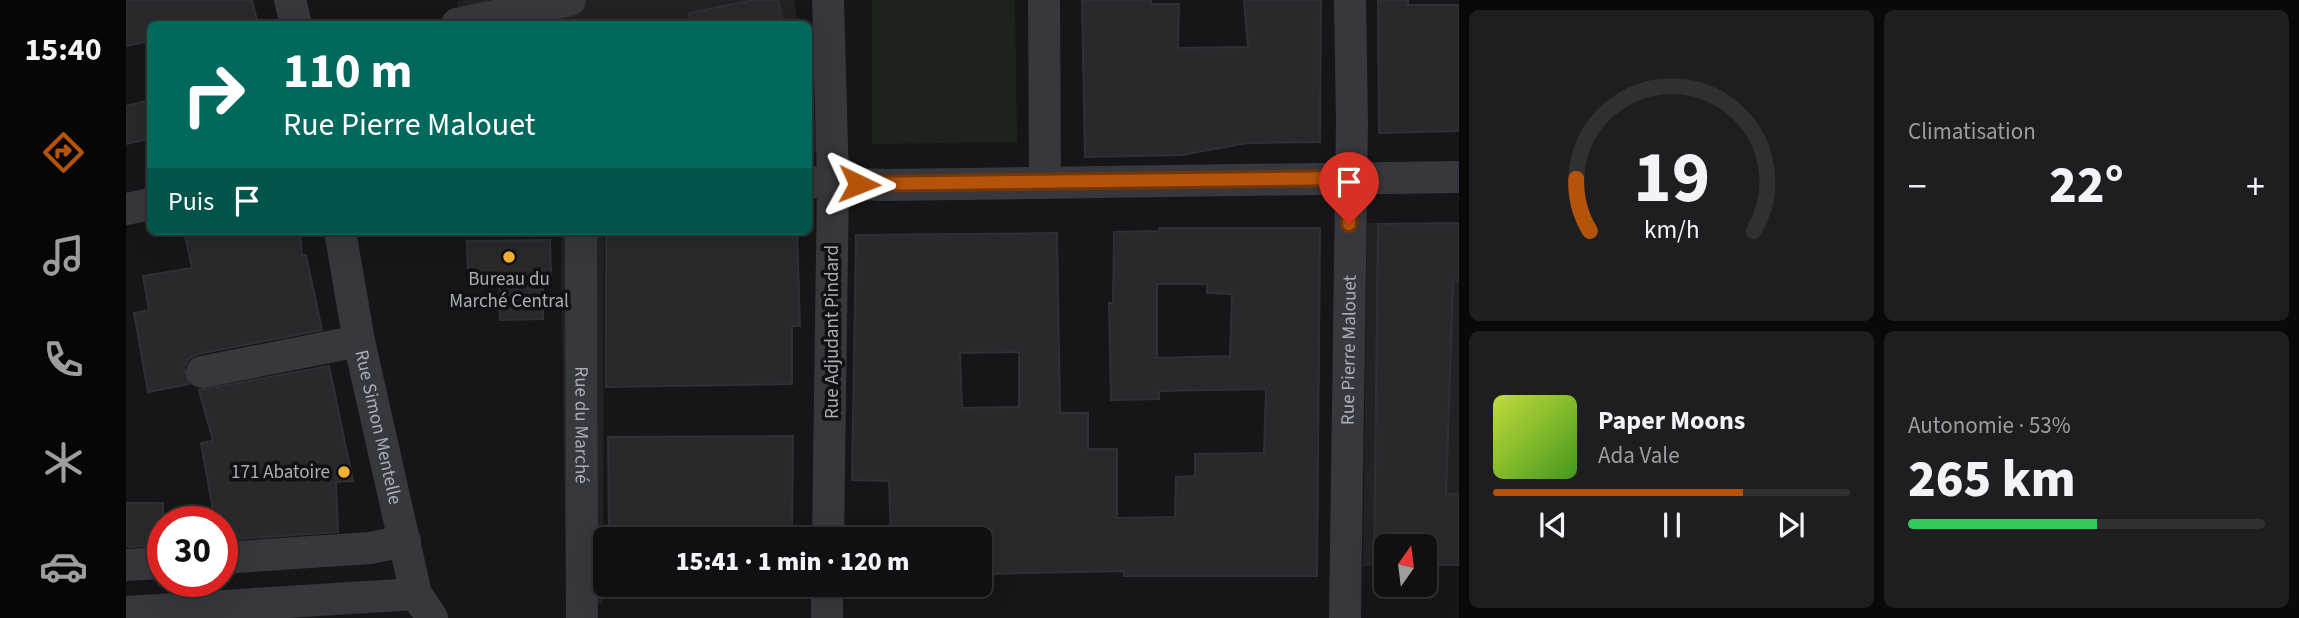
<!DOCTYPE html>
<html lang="fr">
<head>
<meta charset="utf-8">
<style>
	body { margin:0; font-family:"Source Sans 3",sans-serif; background:#1e1e20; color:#f1f3f6; height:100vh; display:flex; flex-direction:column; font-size:26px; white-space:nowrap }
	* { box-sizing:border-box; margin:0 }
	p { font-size:23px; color:#9c9d9f }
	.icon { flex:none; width:38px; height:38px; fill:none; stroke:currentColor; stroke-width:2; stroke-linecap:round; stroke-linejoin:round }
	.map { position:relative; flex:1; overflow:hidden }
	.details { display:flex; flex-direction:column; gap:10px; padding:10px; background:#09090a; width:840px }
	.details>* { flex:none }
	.hud { position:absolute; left:21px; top:21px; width:665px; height:214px; border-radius:10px; box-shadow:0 7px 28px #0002,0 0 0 2px #303032; background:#00695c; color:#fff; overflow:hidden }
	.needle { width:46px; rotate:14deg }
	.tools { position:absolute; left:1248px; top:534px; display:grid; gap:14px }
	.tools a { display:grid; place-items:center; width:63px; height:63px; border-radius:10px; background:#101012; box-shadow:0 7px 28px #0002,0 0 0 2px #303032; font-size:35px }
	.speed { position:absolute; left:21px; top:506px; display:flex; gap:14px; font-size:35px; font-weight:700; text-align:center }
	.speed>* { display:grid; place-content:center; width:91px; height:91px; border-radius:50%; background:#101012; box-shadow:0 7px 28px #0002,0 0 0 2px #303032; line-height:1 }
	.speed .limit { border:10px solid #d22; background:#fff; color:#111 }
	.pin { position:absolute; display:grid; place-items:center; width:60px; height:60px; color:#fff; margin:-72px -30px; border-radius:50% 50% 50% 0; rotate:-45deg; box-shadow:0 0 7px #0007 }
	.pin .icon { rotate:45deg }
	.me { position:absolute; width:77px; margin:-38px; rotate:92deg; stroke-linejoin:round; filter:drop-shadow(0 0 5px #0008) }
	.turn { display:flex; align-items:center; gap:24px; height:147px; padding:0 21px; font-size:32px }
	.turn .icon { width:91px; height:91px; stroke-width:2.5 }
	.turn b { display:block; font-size:49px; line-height:60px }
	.then { display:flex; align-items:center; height:66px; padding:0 21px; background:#0003; gap:14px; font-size:26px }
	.big { font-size:52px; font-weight:800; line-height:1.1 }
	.details .card { flex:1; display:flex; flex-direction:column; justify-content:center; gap:10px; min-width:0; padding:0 24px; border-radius:10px; background:#1e1e20 }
	.details .dial { align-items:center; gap:0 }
	.dial svg { height:182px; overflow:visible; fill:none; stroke:#303032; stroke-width:7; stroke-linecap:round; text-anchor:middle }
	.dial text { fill:#f1f3f6; stroke:none }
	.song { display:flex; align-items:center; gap:21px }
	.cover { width:84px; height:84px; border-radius:10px; background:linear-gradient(135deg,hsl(70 70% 55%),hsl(100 70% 35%)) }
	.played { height:7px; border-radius:4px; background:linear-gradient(90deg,#b45309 70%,#303032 70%) }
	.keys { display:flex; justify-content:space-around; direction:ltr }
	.heat { display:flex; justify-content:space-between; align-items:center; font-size:38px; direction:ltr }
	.charge { height:10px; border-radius:5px; background:linear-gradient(90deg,#34c759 53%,#303032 0) }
	.details .tiles { flex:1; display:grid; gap:10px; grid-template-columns:repeat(2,1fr) }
	.trip { position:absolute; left:467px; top:527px; width:399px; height:70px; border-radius:10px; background:#101012; box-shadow:0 7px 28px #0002,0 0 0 2px #303032; font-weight:800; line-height:70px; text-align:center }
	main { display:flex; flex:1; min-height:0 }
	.dock { display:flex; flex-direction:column; width:126px; justify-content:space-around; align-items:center; background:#060607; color:#9c9d9f }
	.dock .icon { width:49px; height:49px }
	.dock .active { color:#b45309 }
	.dock b { font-size:32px; color:#f1f3f6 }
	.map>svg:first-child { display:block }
	.built { fill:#222225 }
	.green { fill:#1c231d }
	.building { fill:#29292c; stroke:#303034; stroke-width:2; fill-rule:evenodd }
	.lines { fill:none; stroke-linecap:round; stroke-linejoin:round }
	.minor { stroke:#37383d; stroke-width:32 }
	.route-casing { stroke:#753606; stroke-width:18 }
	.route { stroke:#b45309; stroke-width:12 }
	.poi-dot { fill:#f2b134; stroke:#111113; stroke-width:2.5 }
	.labels { text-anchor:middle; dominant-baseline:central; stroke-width:7; stroke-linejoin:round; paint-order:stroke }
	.poi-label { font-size:19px; fill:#a8adb8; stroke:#111113 }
	.street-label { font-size:19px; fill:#a8adb8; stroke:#111113 }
</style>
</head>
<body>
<main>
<nav class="dock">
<b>15:40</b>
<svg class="icon active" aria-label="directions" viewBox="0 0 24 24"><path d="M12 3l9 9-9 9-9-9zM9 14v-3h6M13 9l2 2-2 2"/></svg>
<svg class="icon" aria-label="music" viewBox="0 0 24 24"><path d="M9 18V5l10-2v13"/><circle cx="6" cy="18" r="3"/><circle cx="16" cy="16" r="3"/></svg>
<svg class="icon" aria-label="phone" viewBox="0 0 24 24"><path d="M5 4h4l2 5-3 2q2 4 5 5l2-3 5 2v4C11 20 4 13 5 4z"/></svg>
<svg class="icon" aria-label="climate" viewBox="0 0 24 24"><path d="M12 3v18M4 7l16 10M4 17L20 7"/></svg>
<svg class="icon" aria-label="car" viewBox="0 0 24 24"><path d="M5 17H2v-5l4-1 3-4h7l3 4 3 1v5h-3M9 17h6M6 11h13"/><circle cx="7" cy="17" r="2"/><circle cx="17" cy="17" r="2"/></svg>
</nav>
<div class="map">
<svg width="1333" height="618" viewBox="0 0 1333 618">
	<rect width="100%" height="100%" fill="#161618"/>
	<!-- built -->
	<g class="built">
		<path d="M339,0H668L672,24H337L331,2Z"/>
		<path d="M682,83L695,152L683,154H682Z"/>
		<path d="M1241,223H1333V565H1299L1298,546H1260V565L1237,567Z"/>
		<path d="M435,231H478L477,604H440Z"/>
	</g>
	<!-- green -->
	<path class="green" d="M746,0H889L891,142L746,144Z"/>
	<!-- building -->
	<g class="building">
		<path d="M0,0H126L132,24H24V41L0,46Z"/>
		<path d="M628,0H652L657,24H565L563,13Z"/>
		<path d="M956,0H1025V4H1053L1052,48L1122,47L1118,0H1195L1194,142L1122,143L1055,155L959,157Z"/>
		<path d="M1252,0H1282V5H1333V131L1253,133Z"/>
		<path d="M24,100V139L0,144V106Z"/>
		<path d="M1333,223V280H1327L1320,494H1333V565H1298V546H1260V565H1248L1252,224Z"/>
		<path d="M1033,228H1194L1191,576H998V571L854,574V539H765L763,481L726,480L730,235L931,233L934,413H962V449H991V518L1049,517L1050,477L1069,476V454L1138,453L1140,389L1033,391V399L985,400L983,303H987L988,232L1033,231ZM1031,284H1081V293L1106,294L1104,356L1031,358ZM893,352V407L836,408L834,353Z"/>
		<path d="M58,231H174L176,255H180L196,330L72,354L63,359L58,367L63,384L22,392L8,313L23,310L17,276L66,268Z"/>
		<path d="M671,231L674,326H666V384L480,387V232Z"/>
		<path d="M424,240L425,274L417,275V319L374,320L373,275L342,276L341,241Z"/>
		<path d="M203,366L227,481L210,482L212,532L96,540V522H89L75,443L87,441L73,390Z"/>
		<path d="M667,436L666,539H483L482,437Z"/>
		<path d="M0,503H37V545L0,547Z"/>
	</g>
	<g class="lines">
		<!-- minor -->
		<g class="minor">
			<path d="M164,0L170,24"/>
			<path d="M702,0L707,182L702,539"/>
			<path d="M918,0L919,183"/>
			<path d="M331,24L444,0"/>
			<path d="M682,182L759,185L1333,177"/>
			<path d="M0,209L24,204"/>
			<path id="s1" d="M214,231L233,341L290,594L306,618"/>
			<path id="s2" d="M455,231L456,618"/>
			<path d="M76,372L233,341"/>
			<path d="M96,558L244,548L279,541"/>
			<path d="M0,565L37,563"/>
			<path d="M701,584V618"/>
			<path d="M0,612L290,594"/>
			<path id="s3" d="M1219,618L1226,122L1224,0"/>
		</g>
	</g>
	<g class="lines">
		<defs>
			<path id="route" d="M733,184L1224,178L1223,224"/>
		</defs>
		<!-- route casing -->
		<use href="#route" class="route-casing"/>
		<!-- route -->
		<use href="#route" class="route"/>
	</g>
	<!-- markers -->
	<g class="poi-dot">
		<circle cx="383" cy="257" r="7"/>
		<circle cx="218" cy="472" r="7"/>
	</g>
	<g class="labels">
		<!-- poi labels -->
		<g class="poi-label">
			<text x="383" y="279">Bureau du<tspan x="383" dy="22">Marché Central</tspan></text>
			<text x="204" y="472" text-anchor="end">171 Abatoire</text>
		</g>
		<!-- street labels -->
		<g class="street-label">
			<text transform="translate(706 332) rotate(-90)">Rue Adjudant Pindard</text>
			<text stroke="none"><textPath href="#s3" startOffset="268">Rue Pierre Malouet</textPath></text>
			<text stroke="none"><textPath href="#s2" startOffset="194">Rue du Marché</textPath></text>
			<text stroke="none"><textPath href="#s1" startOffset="200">Rue Simon Mentelle</textPath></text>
		</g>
	</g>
</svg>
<div class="tools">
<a><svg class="needle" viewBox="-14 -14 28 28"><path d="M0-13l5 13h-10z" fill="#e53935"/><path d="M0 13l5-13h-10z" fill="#9c9d9f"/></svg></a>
</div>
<div class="speed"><div class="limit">30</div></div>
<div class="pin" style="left:1223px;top:224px;background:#d93025"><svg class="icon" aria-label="arrive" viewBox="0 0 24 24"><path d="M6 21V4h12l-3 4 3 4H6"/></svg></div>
<svg class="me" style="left:733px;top:184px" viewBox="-20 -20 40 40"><path d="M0-17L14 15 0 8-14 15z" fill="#b45309" stroke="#fff" stroke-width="4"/></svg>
<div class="trip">15:41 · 1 min · 120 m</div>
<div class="hud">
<div class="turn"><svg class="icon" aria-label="right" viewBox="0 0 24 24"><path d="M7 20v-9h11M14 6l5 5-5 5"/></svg><div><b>110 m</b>Rue Pierre Malouet</div></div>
<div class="then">Puis<svg class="icon" aria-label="arrive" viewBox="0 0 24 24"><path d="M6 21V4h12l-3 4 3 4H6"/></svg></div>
</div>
</div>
<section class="details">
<div class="tiles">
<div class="card dial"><svg viewBox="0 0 100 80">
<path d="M14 69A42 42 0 1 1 86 69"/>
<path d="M14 69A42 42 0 0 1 8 46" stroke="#b45309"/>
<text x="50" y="56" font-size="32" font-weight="700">19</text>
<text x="50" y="72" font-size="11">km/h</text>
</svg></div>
<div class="card"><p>Climatisation</p>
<div class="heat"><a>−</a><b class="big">22°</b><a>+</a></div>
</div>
<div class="card">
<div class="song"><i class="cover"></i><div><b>Paper Moons</b><p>Ada Vale</p></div></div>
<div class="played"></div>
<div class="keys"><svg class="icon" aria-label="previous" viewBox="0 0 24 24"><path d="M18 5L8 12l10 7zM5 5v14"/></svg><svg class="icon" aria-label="pause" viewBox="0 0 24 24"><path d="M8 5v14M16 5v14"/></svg><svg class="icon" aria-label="next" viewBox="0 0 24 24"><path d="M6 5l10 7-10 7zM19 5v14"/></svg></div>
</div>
<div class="card"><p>Autonomie · 53%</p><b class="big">265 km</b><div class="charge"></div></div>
</div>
</section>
</main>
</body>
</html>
